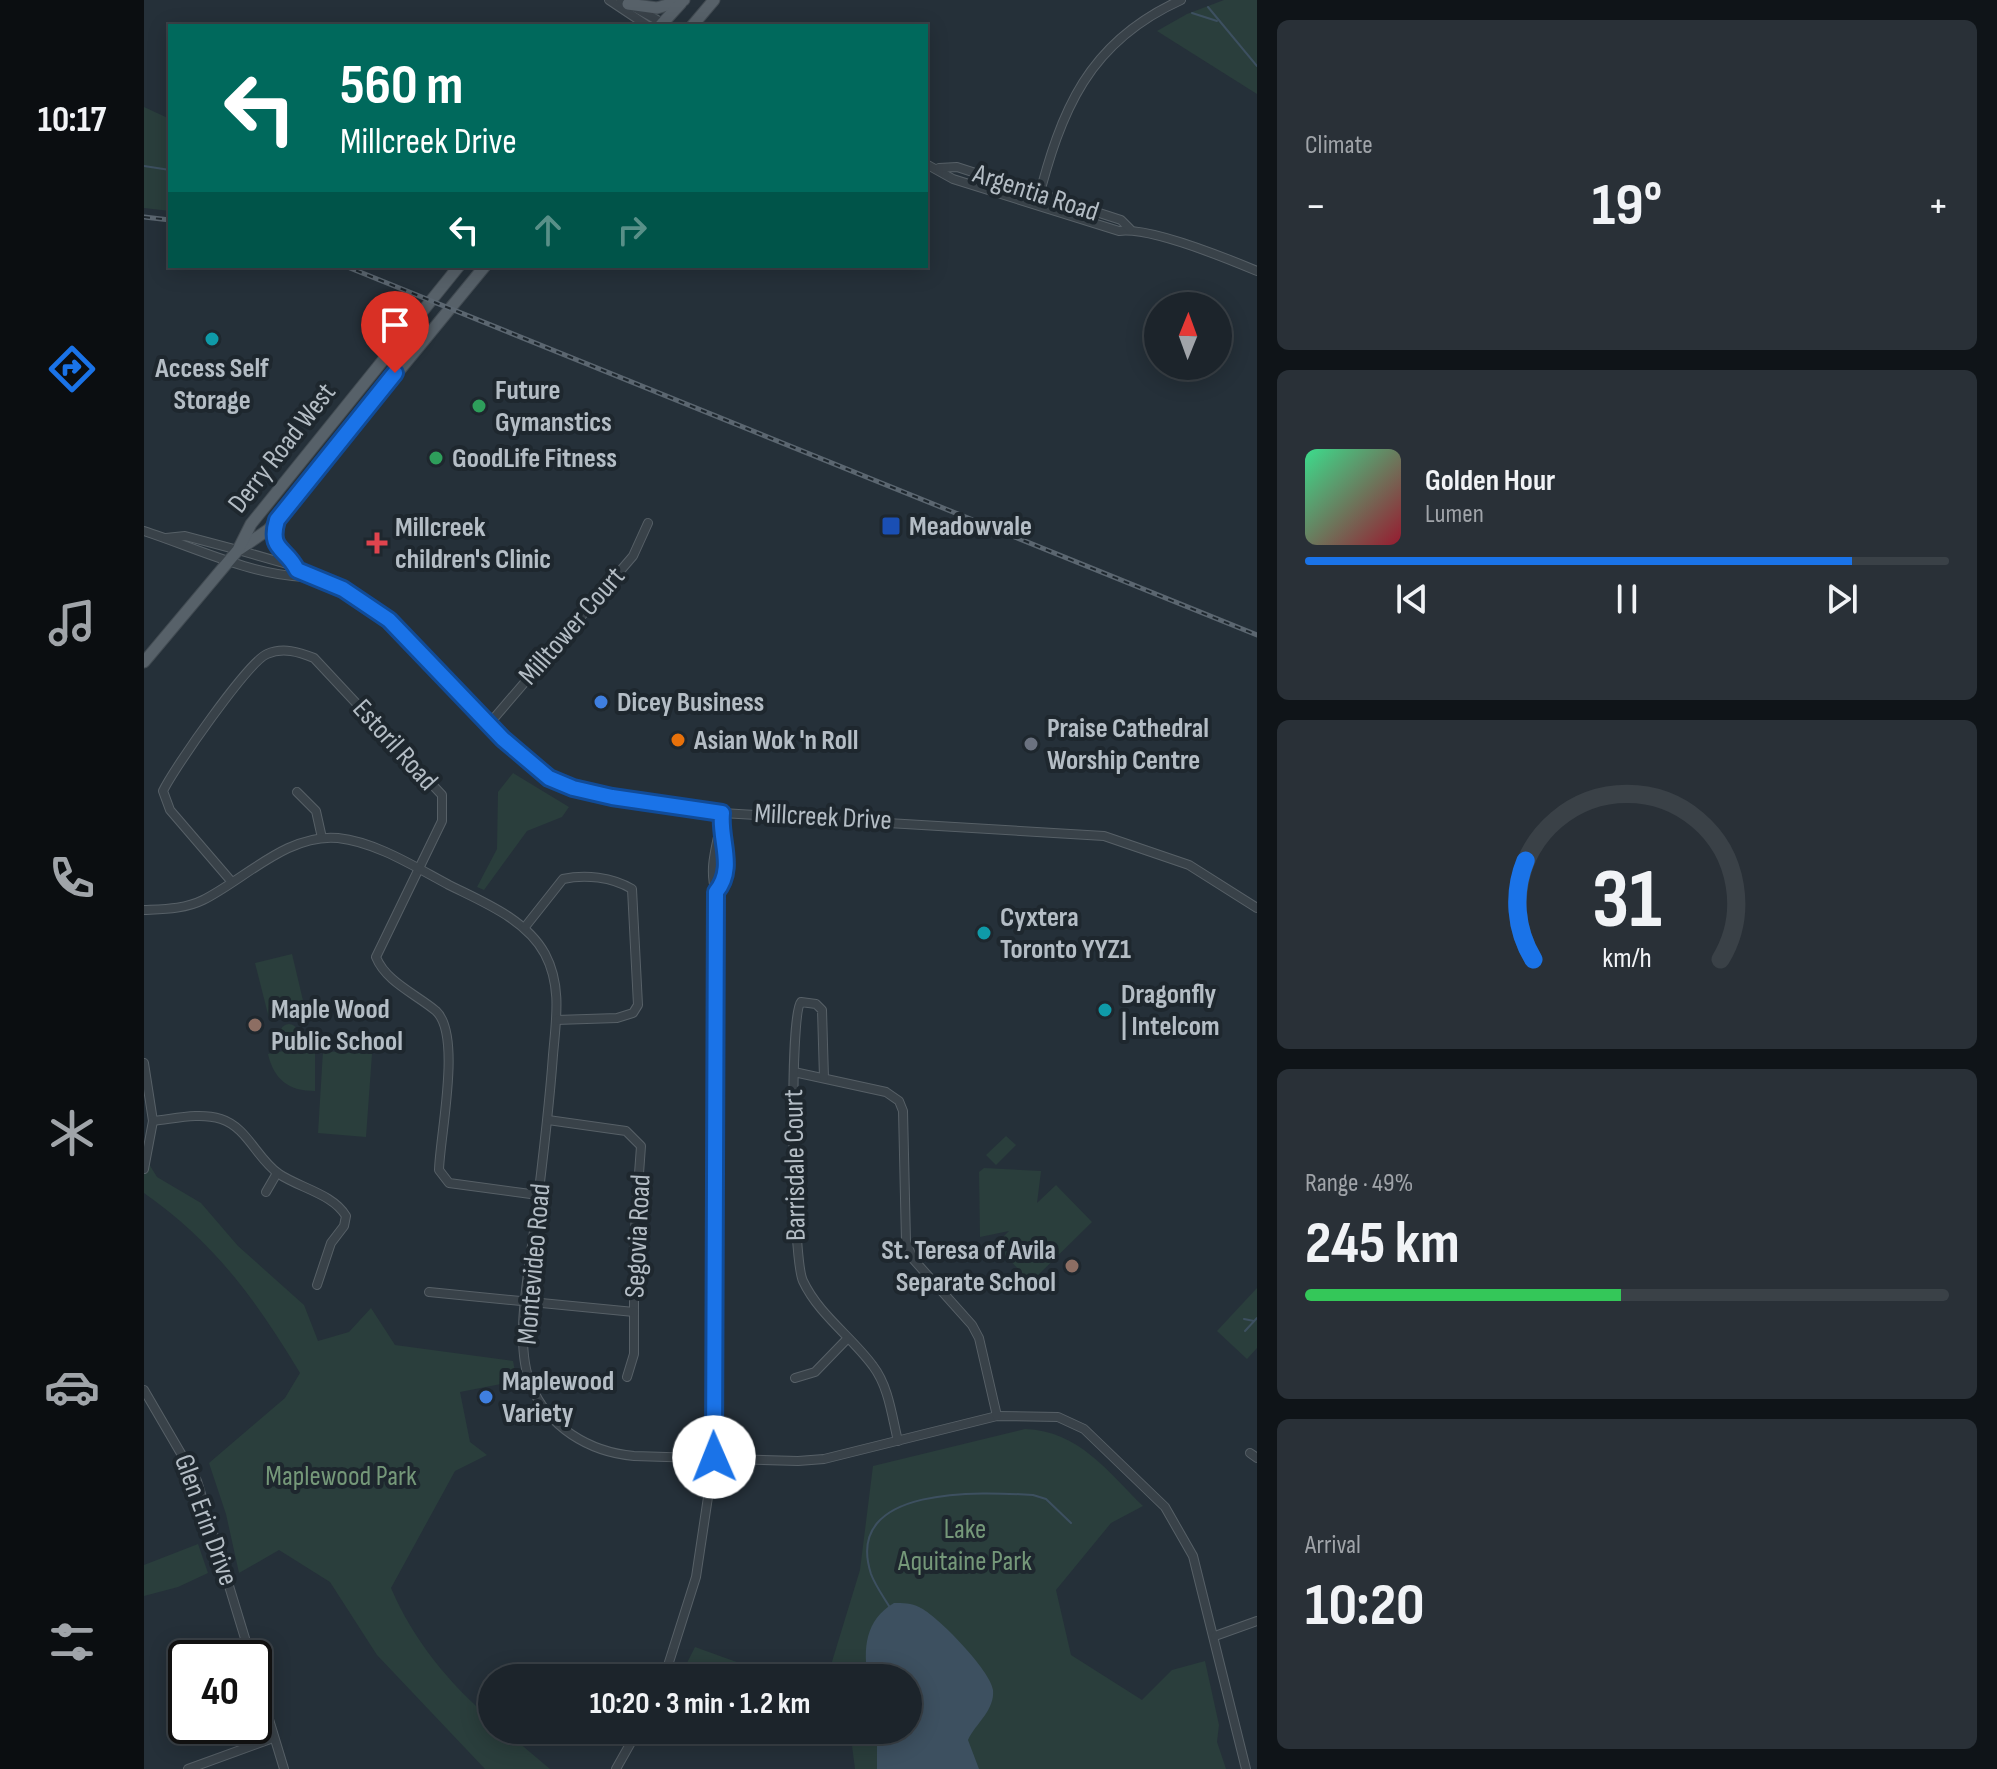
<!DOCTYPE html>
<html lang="en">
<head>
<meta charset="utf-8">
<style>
	body { margin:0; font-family:"Sofia Sans Condensed",sans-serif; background:#293037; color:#f1f3f6; height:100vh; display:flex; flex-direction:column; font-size:30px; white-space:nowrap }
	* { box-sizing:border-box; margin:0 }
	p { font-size:26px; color:#a0a4a9 }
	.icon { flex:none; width:44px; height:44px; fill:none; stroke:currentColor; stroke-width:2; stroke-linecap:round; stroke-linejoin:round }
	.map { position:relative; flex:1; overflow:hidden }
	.sheet { display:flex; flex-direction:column; gap:20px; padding:20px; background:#0f1418; width:740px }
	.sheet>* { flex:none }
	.top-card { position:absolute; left:24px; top:24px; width:760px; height:244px; border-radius:0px; box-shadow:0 4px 20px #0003,0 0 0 2px #3a4147; background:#00695c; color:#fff; overflow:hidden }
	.needle { width:52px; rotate:1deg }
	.controls { position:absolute; left:1000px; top:292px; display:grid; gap:16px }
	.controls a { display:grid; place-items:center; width:88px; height:88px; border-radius:50%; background:#1c242b; box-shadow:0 4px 20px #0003,0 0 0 2px #3a4147; font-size:40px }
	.speed { position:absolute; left:24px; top:1640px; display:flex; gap:16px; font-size:40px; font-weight:700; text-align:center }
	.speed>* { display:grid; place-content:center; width:104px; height:104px; border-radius:50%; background:#1c242b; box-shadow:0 4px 20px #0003,0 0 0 2px #3a4147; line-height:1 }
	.speed .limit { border:4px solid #111; border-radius:12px; background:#fff; color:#111 }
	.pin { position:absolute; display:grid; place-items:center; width:68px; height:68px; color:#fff; margin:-82px -34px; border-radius:50% 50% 50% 0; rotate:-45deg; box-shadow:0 0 8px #0007 }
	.pin .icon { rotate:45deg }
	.me { position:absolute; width:88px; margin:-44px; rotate:359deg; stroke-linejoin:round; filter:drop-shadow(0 0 6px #0008) }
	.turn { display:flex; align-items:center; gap:28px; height:168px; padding:0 40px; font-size:36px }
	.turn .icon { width:104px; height:104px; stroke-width:2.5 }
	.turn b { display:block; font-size:56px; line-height:68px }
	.lanes { display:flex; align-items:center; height:76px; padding:0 40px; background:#0003; justify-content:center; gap:40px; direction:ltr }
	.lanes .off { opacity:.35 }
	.big { font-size:60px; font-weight:700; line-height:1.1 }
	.sheet .widget { flex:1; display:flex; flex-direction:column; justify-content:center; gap:12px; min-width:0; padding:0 28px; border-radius:12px; background:#293037 }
	.sheet .dial { align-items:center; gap:0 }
	.dial svg { height:208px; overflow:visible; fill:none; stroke:#3a4147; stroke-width:7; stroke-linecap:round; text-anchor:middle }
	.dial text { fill:#f1f3f6; stroke:none }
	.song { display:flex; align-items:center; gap:24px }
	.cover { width:96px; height:96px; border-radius:12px; background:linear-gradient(135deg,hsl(150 70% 55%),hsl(350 70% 35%)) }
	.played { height:8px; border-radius:4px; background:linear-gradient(90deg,#1a73e8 85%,#3a4147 85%) }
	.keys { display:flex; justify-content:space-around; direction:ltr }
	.heat { display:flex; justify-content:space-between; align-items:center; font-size:44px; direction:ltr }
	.charge { height:12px; border-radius:6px; background:linear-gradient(90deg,#34c759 49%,#3a4147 0) }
	.trip { position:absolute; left:334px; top:1664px; width:444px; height:80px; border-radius:40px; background:#1c242b; box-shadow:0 4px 20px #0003,0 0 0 2px #3a4147; font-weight:700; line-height:80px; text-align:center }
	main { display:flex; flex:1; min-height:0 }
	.tab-bar { display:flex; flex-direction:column; width:144px; justify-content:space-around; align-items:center; background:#0b0e11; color:#a0a4a9 }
	.tab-bar .icon { width:56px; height:56px }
	.tab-bar .on { color:#1a73e8 }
	.tab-bar b { font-size:36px; color:#f1f3f6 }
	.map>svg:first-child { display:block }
	.green { fill:#2a3e3c }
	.water { fill:#3d5060 }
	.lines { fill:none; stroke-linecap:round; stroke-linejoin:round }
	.stream { stroke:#3d5060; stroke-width:2 }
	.minor-casing { stroke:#576067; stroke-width:10 }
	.major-casing { stroke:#424b52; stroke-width:13 }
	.minor { stroke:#394249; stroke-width:8 }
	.major { stroke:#576169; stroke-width:11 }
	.rail-casing { stroke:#5b6670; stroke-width:5 }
	.rail { stroke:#1e272e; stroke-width:2; stroke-dasharray:6; stroke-linecap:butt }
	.route-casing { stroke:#114b97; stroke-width:20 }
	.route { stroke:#1a73e8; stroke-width:14 }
	.culture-dot { fill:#0f9aa8; stroke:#1e272e; stroke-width:3 }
	.leisure-dot { fill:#2e9e5b; stroke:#1e272e; stroke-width:3 }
	.transit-dot { fill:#1a4fb4; stroke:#1e272e; stroke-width:3 }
	.health-dot { fill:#e0444e; stroke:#1e272e; stroke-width:3 }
	.shop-dot { fill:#3f7fe0; stroke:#1e272e; stroke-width:3 }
	.food-dot { fill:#e8710a; stroke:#1e272e; stroke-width:3 }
	.worship-dot { fill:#6b7280; stroke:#1e272e; stroke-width:3 }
	.education-dot { fill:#8d6e63; stroke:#1e272e; stroke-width:3 }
	.labels { text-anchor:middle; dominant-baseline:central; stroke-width:8; stroke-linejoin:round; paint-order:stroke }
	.street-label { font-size:28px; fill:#b4bdc5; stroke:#1e272e }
	.poi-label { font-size:28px; font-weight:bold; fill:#b4bdc5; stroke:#1e272e; text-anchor:start }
	.park-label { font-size:28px; fill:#759879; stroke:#1e272e }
</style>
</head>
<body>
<main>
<nav class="tab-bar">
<b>10:17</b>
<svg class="icon on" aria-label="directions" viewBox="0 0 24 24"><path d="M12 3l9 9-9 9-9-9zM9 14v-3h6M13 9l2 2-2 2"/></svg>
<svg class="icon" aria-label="music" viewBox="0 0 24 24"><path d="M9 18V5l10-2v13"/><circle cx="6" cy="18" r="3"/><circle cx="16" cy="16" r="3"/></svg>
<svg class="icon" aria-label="phone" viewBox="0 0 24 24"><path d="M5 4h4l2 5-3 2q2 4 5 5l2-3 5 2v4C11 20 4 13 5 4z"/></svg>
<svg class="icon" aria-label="climate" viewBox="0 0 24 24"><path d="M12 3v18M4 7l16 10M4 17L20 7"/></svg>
<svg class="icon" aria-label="car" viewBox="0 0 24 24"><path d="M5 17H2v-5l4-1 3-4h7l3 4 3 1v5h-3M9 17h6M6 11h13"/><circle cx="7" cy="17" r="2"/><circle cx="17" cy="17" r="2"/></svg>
<svg class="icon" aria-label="filters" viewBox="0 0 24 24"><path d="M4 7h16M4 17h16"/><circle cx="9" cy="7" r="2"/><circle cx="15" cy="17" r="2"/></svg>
</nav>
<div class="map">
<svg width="1113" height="1769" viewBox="0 0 1113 1769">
	<rect width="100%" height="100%" fill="#253039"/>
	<!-- green -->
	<g class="green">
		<path d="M1080,0H1113V94L1013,31L1043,14Z"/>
		<path d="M0,107L26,119V211L0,208Z"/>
		<path d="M369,773L425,807L418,817L383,831L340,890L333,887L353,849L354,792Z"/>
		<path d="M148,954L161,1009L125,1018L111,963Z"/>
		<circle cx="145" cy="1033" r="9"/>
		<path d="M165,1046L171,1051V1091C145,1091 130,1080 124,1054Z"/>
		<path d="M179,1051L228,1054L222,1137L174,1133Z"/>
		<path d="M862,1136L872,1145L852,1165L842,1155Z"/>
		<path d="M0,1156L13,1177L57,1203L94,1246L160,1305L174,1341L205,1332L227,1308L251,1345L369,1361L373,1381L316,1392L326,1442L343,1455L311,1471L247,1588C268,1638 306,1685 348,1720V1730H360L406,1769H341L233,1655L186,1582L135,1550L95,1573L82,1514L65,1463L141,1398L156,1373C112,1300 71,1243 0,1193Z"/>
		<path d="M840,1168L897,1171L893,1203L912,1185L948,1222L887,1282L851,1245L865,1231L836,1237L835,1172Z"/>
		<path d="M1113,1288V1348L1103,1359L1073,1331Z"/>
		<path d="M881,1429C935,1431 963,1471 999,1506L967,1523L912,1590L927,1655L998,1700L1028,1670L1061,1661L1075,1725L1073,1742L1082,1769H711L706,1730H764V1678H567L542,1665L551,1647L612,1669L652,1670L687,1665L716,1570L729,1466Z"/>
		<path d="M54,1544L64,1573L34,1587L0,1596V1565Z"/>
	</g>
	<!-- water -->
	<path class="water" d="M750,1603C758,1603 768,1603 775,1607C793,1615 847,1671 849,1690C851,1710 832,1723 824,1740L835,1769H733V1730H764V1678H724C719,1649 721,1620 750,1603Z"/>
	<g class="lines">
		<!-- stream -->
		<g class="stream">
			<path d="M1064,7L1113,66"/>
			<path d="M1048,13L1073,21"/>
			<path d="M0,166L26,170"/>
			<path d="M1100,1319L1110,1321"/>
			<path d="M1101,1331L1113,1318"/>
			<path d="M745,1606C739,1596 731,1585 727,1574C698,1484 839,1492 889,1495L902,1499L927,1523"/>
			<path d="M707,1667L721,1665"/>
		</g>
		<defs>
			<g id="minor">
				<path d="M465,0L504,26"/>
				<path d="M477,0L524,26"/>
				<path d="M782,164L809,179L975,231C1006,227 1082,258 1113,271"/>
				<path d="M795,168L813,167L977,220L986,229"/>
				<path d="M893,204C917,110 944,42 1037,0"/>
				<path d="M0,531C52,548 104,574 160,577"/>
				<path d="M22,538L41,536L94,550L143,564L199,589L245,620L391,769L429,788L578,813L960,836L1045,865L1113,908"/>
				<path d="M345,724L489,556L504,523"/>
				<path d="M153,792L172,811L178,838"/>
				<path d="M87,881L26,810L19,791C30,768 104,662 123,654C139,647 155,652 170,658L298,795V821L232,957C242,982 272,994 292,1011C318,1035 296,1134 295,1170L305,1183L394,1195"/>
				<path d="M572,892C587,874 584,849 577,828"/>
				<path d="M0,910C20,909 41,909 59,900C101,879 144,833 194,838C232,842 271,867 305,885C339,902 382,919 401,954C418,986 412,1020 409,1055C405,1111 398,1167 391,1223C386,1267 369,1343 387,1385C404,1427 445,1452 490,1456L654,1461L680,1459L853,1416L914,1417L940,1429L1021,1507L1049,1556L1102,1769"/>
				<path d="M381,927L419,879C441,874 468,877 488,889L494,1005L489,1013L473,1018L412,1020"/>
				<path d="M0,1063L9,1121L0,1169"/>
				<path d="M650,1072L742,1092L755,1101L759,1111L762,1242L769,1259L828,1325L835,1338L853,1416"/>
				<path d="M680,1078L678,1010L672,1004L657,1002C645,1014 648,1258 659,1281C675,1315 708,1337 729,1366C745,1387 748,1417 754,1441"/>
				<path d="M404,1120L482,1131L497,1146L490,1243V1354L483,1377"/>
				<path d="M9,1121C30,1119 55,1112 77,1119C103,1127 113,1159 135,1174C156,1188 189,1194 202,1216L200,1226L187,1243L173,1285"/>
				<path d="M122,1192L133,1173"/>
				<path d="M285,1292L490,1312"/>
				<path d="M651,1378L671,1372L703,1339"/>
				<path d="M0,1390L53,1481L107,1658"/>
				<path d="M1106,1453L1113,1458"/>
				<path d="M1071,1636L1113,1621"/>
				<path d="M110,1670L140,1769"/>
				<path d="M520,1678L552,1577L570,1457L572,892C563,865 576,839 578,813"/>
				<path d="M44,1769L129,1738"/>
				<path d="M472,1769L494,1730"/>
			</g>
			<g id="major">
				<path d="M484,4L513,8L540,0"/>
				<path d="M516,26L537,3"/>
				<path d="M548,26L570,0"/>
				<path d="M132,523L130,541L153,570"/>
				<path d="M96,549L125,529L341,266"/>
				<path d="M0,662L94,550L107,524L315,266"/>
			</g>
		</defs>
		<!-- minor casing -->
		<use href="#minor" class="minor-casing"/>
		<!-- major casing -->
		<use href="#major" class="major-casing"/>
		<!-- minor -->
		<use href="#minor" class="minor"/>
		<!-- major -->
		<use href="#major" class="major"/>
		<defs>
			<g id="rail">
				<path d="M0,217L26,220"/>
				<path d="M201,266L1113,635"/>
			</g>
		</defs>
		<!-- rail casing -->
		<use href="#rail" class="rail-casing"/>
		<!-- rail -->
		<use href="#rail" class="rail"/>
	</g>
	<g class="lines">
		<defs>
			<path id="route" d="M251,373L133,520C124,551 142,547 153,570L199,589L245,620L359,739L405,778L429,788L468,797L578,813C575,840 592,868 572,892L570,1457"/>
		</defs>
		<!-- route casing -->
		<use href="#route" class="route-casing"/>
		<!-- route -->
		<use href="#route" class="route"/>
	</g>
	<!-- markers -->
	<g class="culture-dot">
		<circle cx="68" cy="339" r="8"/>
		<circle cx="840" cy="933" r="8"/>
		<circle cx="961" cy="1010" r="8"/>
	</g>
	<g class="leisure-dot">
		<circle cx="335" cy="406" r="8"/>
		<circle cx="292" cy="458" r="8"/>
	</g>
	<rect class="transit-dot" x="737" y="516" width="20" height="20" rx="4"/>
	<path class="health-dot" d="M229 531h8v8h8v8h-8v8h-8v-8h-8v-8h8z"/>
	<g class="shop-dot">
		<circle cx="457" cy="702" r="8"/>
		<circle cx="342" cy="1397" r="8"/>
	</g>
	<circle class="food-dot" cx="534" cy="740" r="8"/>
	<circle class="worship-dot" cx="887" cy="744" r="8"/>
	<g class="education-dot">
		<circle cx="111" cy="1025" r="8"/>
		<circle cx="928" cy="1266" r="8"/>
	</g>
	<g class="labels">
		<!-- street labels -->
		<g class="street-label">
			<text transform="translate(892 193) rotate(18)">Argentia Road</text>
			<text transform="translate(138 448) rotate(-52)">Derry Road West</text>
			<text transform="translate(428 626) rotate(-49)">Milltower Court</text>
			<text transform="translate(251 745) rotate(48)">Estoril Road</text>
			<text transform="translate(679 817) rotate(3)">Millcreek Drive</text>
			<text transform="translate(651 1165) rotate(-91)">Barrisdale Court</text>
			<text transform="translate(494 1236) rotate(-87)">Segovia Road</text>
			<text transform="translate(390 1264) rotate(-85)">Montevideo Road</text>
			<text transform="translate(62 1520) rotate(70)">Glen Erin Drive</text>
		</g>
		<!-- poi labels -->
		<g class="poi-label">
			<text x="68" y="368" text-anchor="middle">Access Self<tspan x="68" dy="32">Storage</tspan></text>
			<text x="351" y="390">Future<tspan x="351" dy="32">Gymanstics</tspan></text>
			<text x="308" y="458">GoodLife Fitness</text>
			<text x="765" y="526">Meadowvale</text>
			<text x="251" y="527">Millcreek<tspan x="251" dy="32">children's Clinic</tspan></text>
			<text x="473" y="702">Dicey Business</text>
			<text x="903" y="728">Praise Cathedral<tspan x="903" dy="32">Worship Centre</tspan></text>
			<text x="550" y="740">Asian Wok 'n Roll</text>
			<text x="856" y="917">Cyxtera<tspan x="856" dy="32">Toronto YYZ1</tspan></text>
			<text x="977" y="994">Dragonfly<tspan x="977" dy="32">| Intelcom</tspan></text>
			<text x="127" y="1009">Maple Wood<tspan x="127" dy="32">Public School</tspan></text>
			<text x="912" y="1250" text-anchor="end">St. Teresa of Avila<tspan x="912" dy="32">Separate School</tspan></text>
			<text x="358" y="1381">Maplewood<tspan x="358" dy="32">Variety</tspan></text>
		</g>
		<!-- park labels -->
		<g class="park-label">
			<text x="197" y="1476">Maplewood Park</text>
			<text x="821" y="1529">Lake<tspan x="821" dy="32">Aquitaine Park</tspan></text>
		</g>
	</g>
</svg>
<div class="controls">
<a><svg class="needle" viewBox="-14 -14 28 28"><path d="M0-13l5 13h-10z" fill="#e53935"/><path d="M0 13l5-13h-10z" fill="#a0a4a9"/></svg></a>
</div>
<div class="speed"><div class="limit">40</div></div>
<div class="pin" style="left:251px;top:373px;background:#d93025"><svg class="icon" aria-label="arrive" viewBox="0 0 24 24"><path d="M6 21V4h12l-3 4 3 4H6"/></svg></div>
<svg class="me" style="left:570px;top:1457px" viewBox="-20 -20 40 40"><circle r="19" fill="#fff"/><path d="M0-13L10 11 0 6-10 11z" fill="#1a73e8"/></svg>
<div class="trip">10:20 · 3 min · 1.2 km</div>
<div class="top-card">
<div class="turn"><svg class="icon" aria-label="left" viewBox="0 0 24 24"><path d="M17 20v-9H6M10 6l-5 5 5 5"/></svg><div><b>560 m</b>Millcreek Drive</div></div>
<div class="lanes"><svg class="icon" aria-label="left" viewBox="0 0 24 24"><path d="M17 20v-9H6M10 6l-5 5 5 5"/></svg><svg class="icon off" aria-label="ahead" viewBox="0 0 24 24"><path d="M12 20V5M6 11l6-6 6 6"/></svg><svg class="icon off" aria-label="right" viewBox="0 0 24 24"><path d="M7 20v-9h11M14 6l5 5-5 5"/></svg></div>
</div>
</div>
<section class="sheet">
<div class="widget"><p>Climate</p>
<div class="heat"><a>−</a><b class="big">19°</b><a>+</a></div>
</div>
<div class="widget">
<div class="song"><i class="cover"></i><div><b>Golden Hour</b><p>Lumen</p></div></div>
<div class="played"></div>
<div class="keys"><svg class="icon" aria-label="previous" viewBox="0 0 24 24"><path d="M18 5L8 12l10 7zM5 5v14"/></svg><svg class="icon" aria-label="pause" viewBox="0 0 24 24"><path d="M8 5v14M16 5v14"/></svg><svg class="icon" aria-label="next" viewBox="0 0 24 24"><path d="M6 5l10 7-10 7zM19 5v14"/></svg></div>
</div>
<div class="widget dial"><svg viewBox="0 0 100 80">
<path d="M14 69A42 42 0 1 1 86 69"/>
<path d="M14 69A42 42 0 0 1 11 31" stroke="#1a73e8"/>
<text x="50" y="56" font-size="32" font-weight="700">31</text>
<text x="50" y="72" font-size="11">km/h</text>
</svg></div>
<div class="widget"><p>Range · 49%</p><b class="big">245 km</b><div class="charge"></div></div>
<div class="widget"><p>Arrival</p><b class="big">10:20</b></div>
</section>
</main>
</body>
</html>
